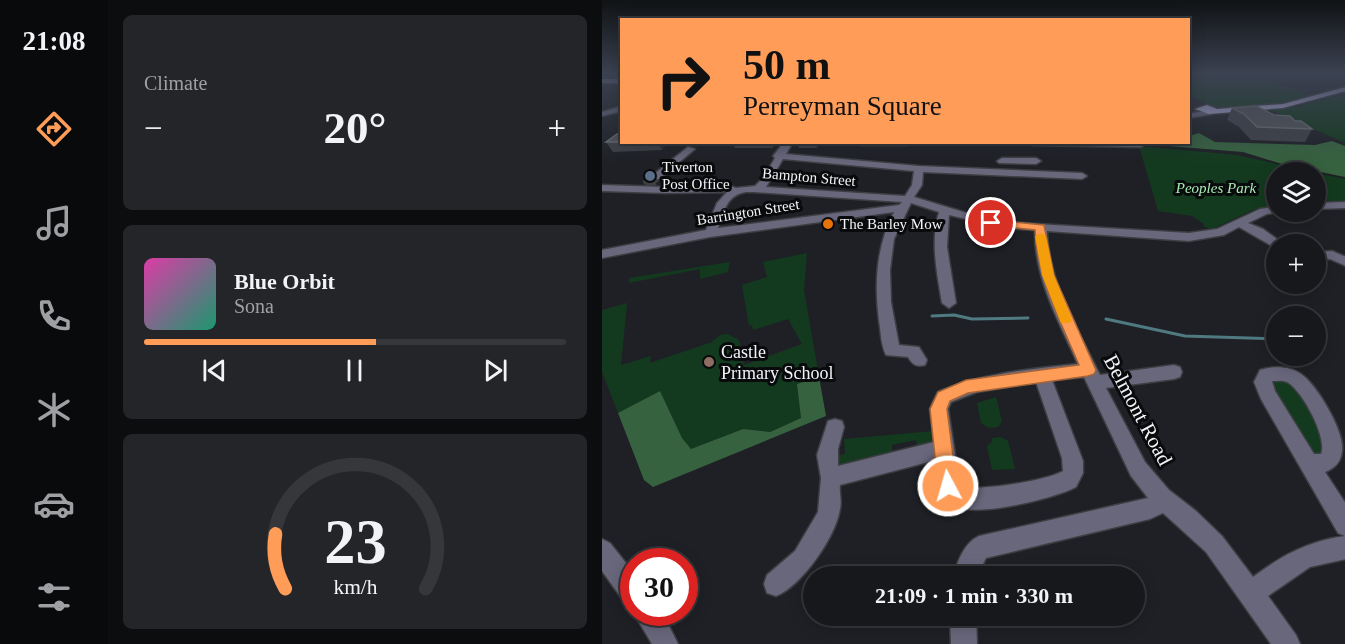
<!DOCTYPE html>
<html lang="en">
<head>
<meta charset="utf-8">
<style>
	body { margin:0; font-family:Georgia,serif; background:#232529; color:#f1f3f6; height:100vh; display:flex; flex-direction:column; font-size:22px; white-space:nowrap }
	* { box-sizing:border-box; margin:0 }
	p { font-size:20px; color:#9ea0a3 }
	.icon { flex:none; width:33px; height:33px; fill:none; stroke:currentColor; stroke-width:2; stroke-linecap:round; stroke-linejoin:round }
	.map { position:relative; flex:1; overflow:hidden }
	.drawer { display:flex; flex-direction:column; gap:15px; padding:15px; background:#0c0d0f; width:494px }
	.drawer>* { flex:none }
	.banner { position:absolute; left:18px; top:18px; width:570px; height:126px; border-radius:0px; box-shadow:0 3px 15px #0003,0 0 0 2px #35373b; background:#fe9c58; color:#111; overflow:hidden }
	.controls { position:absolute; left:664px; top:162px; display:grid; gap:12px }
	.controls a { display:grid; place-items:center; width:60px; height:60px; border-radius:50%; background:#16181c; box-shadow:0 3px 15px #0003,0 0 0 2px #35373b; font-size:30px }
	.speed { position:absolute; left:18px; top:548px; display:flex; gap:12px; font-size:30px; font-weight:700; text-align:center }
	.speed>* { display:grid; place-content:center; width:78px; height:78px; border-radius:50%; background:#16181c; box-shadow:0 3px 15px #0003,0 0 0 2px #35373b; line-height:1 }
	.speed .limit { border:9px solid #d22; background:#fff; color:#111 }
	.pin { position:absolute; display:grid; place-items:center; width:51px; height:51px; color:#fff; margin:-26px; border:3px solid #fff; border-radius:50%; box-shadow:0 2px 6px #0007 }
	.me { position:absolute; width:66px; margin:-33px; rotate:354deg; stroke-linejoin:round; filter:drop-shadow(0 0 4px #0008) }
	.turn { display:flex; align-items:center; gap:21px; height:126px; padding:0 24px; font-size:27px }
	.turn .icon { width:78px; height:78px; stroke-width:2.5 }
	.turn b { display:block; font-size:42px; line-height:51px }
	.big { font-size:45px; font-weight:600; line-height:1.1 }
	.drawer .card { flex:1; display:flex; flex-direction:column; justify-content:center; gap:9px; min-width:0; padding:0 21px; border-radius:9px; background:#232529 }
	.drawer .dial { align-items:center; gap:0 }
	.dial svg { height:156px; overflow:visible; fill:none; stroke:#35373b; stroke-width:7; stroke-linecap:round; text-anchor:middle }
	.dial text { fill:#f1f3f6; stroke:none }
	.song { display:flex; align-items:center; gap:18px }
	.cover { width:72px; height:72px; border-radius:9px; background:linear-gradient(135deg,hsl(320 70% 55%),hsl(160 70% 35%)) }
	.played { height:6px; border-radius:3px; background:linear-gradient(90deg,#fe9c58 55%,#35373b 55%) }
	.keys { display:flex; justify-content:space-around; direction:ltr }
	.heat { display:flex; justify-content:space-between; align-items:center; font-size:33px; direction:ltr }
	.trip { position:absolute; left:201px; top:566px; width:342px; height:60px; border-radius:30px; background:#16181c; box-shadow:0 3px 15px #0003,0 0 0 2px #35373b; font-weight:600; line-height:60px; text-align:center }
	main { display:flex; flex:1; min-height:0 }
	.tab-bar { display:flex; flex-direction:column; width:108px; justify-content:space-around; align-items:center; background:#090a0b; color:#9ea0a3 }
	.tab-bar .icon { width:42px; height:42px }
	.tab-bar .on { color:#fe9c58 }
	.tab-bar b { font-size:27px; color:#f1f3f6 }
	.map>svg:first-child { display:block }
	.green { fill:#133a1e }
	.forest { fill:#36623f }
	.lines { fill:none; stroke-linecap:round; stroke-linejoin:round }
	.stream { stroke:#4f7a82; stroke-width:3 }
	.minor-tunnel-far1 { stroke:#3e4044; stroke-width:9; stroke-dasharray:9 4.5; stroke-linecap:butt }
	.minor-tunnel { stroke:#3e4044; stroke-width:11; stroke-dasharray:11 6; stroke-linecap:butt }
	.minor-casing { stroke:#3c3e42; stroke-width:3 }
	.major-casing { stroke:#3c3e42; stroke-width:3 }
	.minor { fill:#69677c; fill-rule:evenodd }
	.major { fill:#b3afdb; fill-rule:evenodd }
	.wall { fill:#3f4147 }
	.shaded-wall { fill:#2a2c32 }
	.building { fill:#53555a; stroke:#6c6e73; stroke-width:1.5 }
	.route { fill:#fe9c58; stroke:#a56539; stroke-width:1.5 }
	.slow { fill:#f59e0b }
	.service-dot { fill:#5c6f8a; stroke:#090a0c; stroke-width:2 }
	.food-dot { fill:#e8710a; stroke:#090a0c; stroke-width:2 }
	.education-dot { fill:#8d6e63; stroke:#090a0c; stroke-width:2 }
	.labels { text-anchor:middle; dominant-baseline:central; stroke-width:6; stroke-linejoin:round; paint-order:stroke }
	.far-poi-label { font-size:15px; fill:#f2f4f7; stroke:#090a0c; text-anchor:start }
	.far-street-label { font-size:15px; fill:#f2f4f7; stroke:#090a0c }
	.far-park-label { font-size:15px; font-style:italic; fill:#a7ecb4; stroke:#090a0c }
	.poi-label { font-size:18px; fill:#f2f4f7; stroke:#090a0c; text-anchor:start }
	.near-street-label { font-size:21px; fill:#f2f4f7; stroke:#090a0c }
</style>
</head>
<body>
<main>
<nav class="tab-bar">
<b>21:08</b>
<svg class="icon on" aria-label="directions" viewBox="0 0 24 24"><path d="M12 3l9 9-9 9-9-9zM9 14v-3h6M13 9l2 2-2 2"/></svg>
<svg class="icon" aria-label="music" viewBox="0 0 24 24"><path d="M9 18V5l10-2v13"/><circle cx="6" cy="18" r="3"/><circle cx="16" cy="16" r="3"/></svg>
<svg class="icon" aria-label="phone" viewBox="0 0 24 24"><path d="M5 4h4l2 5-3 2q2 4 5 5l2-3 5 2v4C11 20 4 13 5 4z"/></svg>
<svg class="icon" aria-label="climate" viewBox="0 0 24 24"><path d="M12 3v18M4 7l16 10M4 17L20 7"/></svg>
<svg class="icon" aria-label="car" viewBox="0 0 24 24"><path d="M5 17H2v-5l4-1 3-4h7l3 4 3 1v5h-3M9 17h6M6 11h13"/><circle cx="7" cy="17" r="2"/><circle cx="17" cy="17" r="2"/></svg>
<svg class="icon" aria-label="filters" viewBox="0 0 24 24"><path d="M4 7h16M4 17h16"/><circle cx="9" cy="7" r="2"/><circle cx="15" cy="17" r="2"/></svg>
</nav>
<section class="drawer">
<div class="card"><p>Climate</p>
<div class="heat"><a>−</a><b class="big">20°</b><a>+</a></div>
</div>
<div class="card">
<div class="song"><i class="cover"></i><div><b>Blue Orbit</b><p>Sona</p></div></div>
<div class="played"></div>
<div class="keys"><svg class="icon" aria-label="previous" viewBox="0 0 24 24"><path d="M18 5L8 12l10 7zM5 5v14"/></svg><svg class="icon" aria-label="pause" viewBox="0 0 24 24"><path d="M8 5v14M16 5v14"/></svg><svg class="icon" aria-label="next" viewBox="0 0 24 24"><path d="M6 5l10 7-10 7zM19 5v14"/></svg></div>
</div>
<div class="card dial"><svg viewBox="0 0 100 80">
<path d="M14 69A42 42 0 1 1 86 69"/>
<path d="M14 69A42 42 0 0 1 9 41" stroke="#fe9c58"/>
<text x="50" y="56" font-size="32" font-weight="700">23</text>
<text x="50" y="72" font-size="11">km/h</text>
</svg></div>
</section>
<div class="map">
<svg width="744" height="644" viewBox="0 0 744 644">
	<rect width="100%" height="100%" fill="#1e2025"/>
	<!-- green -->
	<g class="green">
		<path d="M586,73C636,73 661,76 706,95L680,104L627,109L612,107L587,95Z"/>
		<path d="M743,94V143L669,110L694,107Z"/>
		<path d="M537,146L635,155L711,172H675V205L651,210L610,229L602,227V224L590,216L556,211Z"/>
		<path d="M714,173L743,179V202L714,203Z"/>
		<path d="M205,253L202,290L217,377L196,384L199,418L168,432L141,429L89,449L80,438L58,391L16,413L0,372V310L25,303L19,365L49,356L48,363L110,342L118,335L126,334L137,340L142,365L200,344L186,319L151,330L150,325L147,326L140,285L165,277L161,262Z"/>
		<path d="M128,262L126,272L98,279V269L27,283V278Z"/>
		<path d="M668,379L695,383L725,439L719,455H710L666,387Z"/>
		<path d="M394,397L400,421L396,427L387,428L379,423L375,403Z"/>
		<path d="M331,431L333,443L316,449L314,440L290,445V455L236,469L233,456L243,454L242,439Z"/>
		<path d="M399,437L406,441L413,469L390,470L385,446L390,442V438Z"/>
	</g>
	<!-- forest -->
	<g class="forest">
		<path d="M597,133L613,142L713,145L730,141L743,146V177L683,165L641,152L542,144L586,142L587,136Z"/>
		<path d="M217,377L224,416L51,487L42,480L16,413L58,391L80,438L89,449L141,429L168,432L199,418L195,384Z"/>
	</g>
	<g class="lines">
		<!-- stream -->
		<g class="stream">
			<path d="M330,316L352,315L370,319L426,318"/>
			<path d="M504,319L583,336L675,339"/>
		</g>
		<!-- minor-tunnel-far1 -->
		<path class="minor-tunnel-far1" d="M49,182L54,177"/>
		<!-- minor-tunnel -->
		<path class="minor-tunnel" d="M44,186L51,180"/>
		<defs>
			<g id="minor">
				<path d="M20,106V111L0,116V112Z"/>
				<path d="M607,110L611,112L610,114L586,118V114Z"/>
				<path d="M182,142H191L184,154L317,166L480,173L485,176L480,179L321,172L320,185L312,197L378,217L403,222L587,233L615,229L658,209L675,206V212H678L665,214L646,223L661,229L679,242L681,244H675V249L637,227L622,235L587,241L445,231C446,282 476,330 498,375L572,365L578,367L580,372L578,377L572,379L504,388L543,462L567,490L594,511L620,536L651,577C680,555 707,541 743,536L736,533L659,399L652,382L658,370C671,366 687,366 699,374C715,385 743,432 740,451C739,462 733,468 723,472L744,504V559L708,567L666,596L694,635L698,644H669L604,552L561,513L548,519L384,558L375,576H351C356,561 362,543 377,536L546,498L529,476L482,377L450,380L481,461V473L474,487C451,499 388,513 363,509C355,508 347,505 341,500L337,493L334,460L238,485C237,493 240,501 238,509C234,536 200,586 174,596L165,593L162,584L165,575L193,551L216,512L219,478L215,455L226,421L233,419L240,421L242,427L236,449V466L332,442L328,409L336,392C381,373 428,369 476,364C457,322 432,278 433,230L403,228L347,215L345,247L354,303L347,308L340,303C335,274 328,241 337,212L309,203L292,239L288,270L289,302L297,345L317,347L325,360L323,365C314,367 311,365 306,357L284,355C280,347 279,337 278,328C272,288 273,249 292,212L108,237L0,258V250L104,230L115,203L125,192L63,193L0,191V185L63,187L126,185L134,188L153,186L162,177L173,158L171,156ZM181,159L312,171L310,185L303,196L164,187ZM144,192H152L300,202L297,205L116,228C122,212 124,195 144,192ZM670,381C675,381 680,380 685,382C700,390 726,438 719,454H712L673,391ZM434,382L460,458L461,471C444,481 377,491 358,487L346,409L349,402L375,392Z"/>
				<path d="M256,142H309L305,145H260Z"/>
				<path d="M427,142H542L543,144L539,147L431,145Z"/>
				<path d="M86,147L93,149L57,179H51V175Z"/>
				<path d="M400,158H434L439,161L434,164L397,163L395,161Z"/>
				<path d="M744,202V208L714,209V203Z"/>
				<path d="M730,251L744,257V266L728,259L714,260V252Z"/>
				<path d="M0,539L8,543L32,573V606L23,603L0,571Z"/>
				<path d="M31,612H60L76,644H50Z"/>
				<path d="M348,615H374L375,644H349Z"/>
			</g>
			<g id="major">
				<rect x="0" y="79" width="20" height="4"/>
				<path d="M744,87V91L681,108L607,114L593,109L605,105L615,109L681,104Z"/>
			</g>
		</defs>
		<!-- minor casing -->
		<use href="#minor" class="minor-casing"/>
		<!-- major casing -->
		<use href="#major" class="major-casing"/>
		<!-- minor -->
		<use href="#minor" class="minor"/>
		<!-- major -->
		<use href="#major" class="major"/>
	</g>
	<!-- wall -->
	<g class="wall">
		<path d="M20,97V107L15,99Z"/>
		<path d="M630,108L672,115L693,121L710,129L703,142L649,140L637,127L625,120Z"/>
		<path d="M20,134V142H67L60,150L11,152L4,142Z"/>
		<path d="M130,142H175L171,148H133Z"/>
		<path d="M195,142H218L215,148H197Z"/>
	</g>
	<!-- shaded-wall -->
	<g class="shaded-wall">
		<path d="M56,142H67L60,150Z"/>
		<path d="M168,142H175L171,148Z"/>
		<path d="M213,142H218L215,148Z"/>
	</g>
	<!-- building -->
	<g class="building">
		<path d="M654,106L672,115L688,116L693,121H699L710,129L655,127L642,114L630,108Z"/>
		<path d="M15,134H20V142H4Z"/>
	</g>
	<!-- sky -->
	<linearGradient id="sky" x2="0" y2="1"><stop stop-color="#101214"/><stop offset="0.45" stop-color="#3b4251"/><stop offset="1" stop-color="#3b4251" stop-opacity="0"/></linearGradient>
	<rect width="744" height="163" fill="url(#sky)"/>
	<!-- route -->
	<path class="route" d="M389,220L442,225L452,275L494,370L492,374L486,376L366,393L348,401L345,409L355,486L353,493L346,496L339,493L336,486L328,409L336,392L364,380L477,365C459,322 435,278 433,230L385,225V221Z"/>
	<!-- slow -->
	<path class="slow" d="M439,233L444,236L452,275L470,320L468,323H459L440,275L433,236Z"/>
	<!-- markers -->
	<circle class="service-dot" cx="48" cy="176" r="6"/>
	<circle class="food-dot" cx="226" cy="224" r="6"/>
	<circle class="education-dot" cx="107" cy="362" r="6"/>
	<g class="labels">
		<!-- far-poi labels -->
		<g class="far-poi-label">
			<text x="60" y="167">Tiverton<tspan x="60" dy="17">Post Office</tspan></text>
			<text x="238" y="224">The Barley Mow</text>
		</g>
		<!-- far-street labels -->
		<g class="far-street-label">
			<text transform="translate(207 177) rotate(5)">Bampton Street</text>
			<text transform="translate(146 212) rotate(-9)">Barrington Street</text>
		</g>
		<!-- far-park labels -->
		<g class="far-park-label">
			<text x="614" y="188">Peoples Park</text>
		</g>
		<!-- poi labels -->
		<g class="poi-label">
			<text x="119" y="352">Castle<tspan x="119" dy="21">Primary School</tspan></text>
		</g>
		<!-- near-street labels -->
		<g class="near-street-label">
			<text transform="translate(536 410) rotate(62)">Belmont Road</text>
		</g>
	</g>
</svg>
<div class="controls">
<a><svg class="icon" aria-label="layers" viewBox="0 0 24 24"><path d="M12 4l9 5-9 5-9-5zM3 14l9 5 9-5"/></svg></a>
<a>+</a>
<a>−</a>
</div>
<div class="speed"><div class="limit">30</div></div>
<div class="pin" style="left:389px;top:223px;background:#d93025"><svg class="icon" aria-label="arrive" viewBox="0 0 24 24"><path d="M6 21V4h12l-3 4 3 4H6"/></svg></div>
<svg class="me" style="left:346px;top:486px" viewBox="-20 -20 40 40"><circle r="17" fill="#fe9c58" stroke="#fff" stroke-width="3"/><path d="M0-11L8 9 0 5-8 9z" fill="#fff"/></svg>
<div class="trip">21:09 · 1 min · 330 m</div>
<div class="banner">
<div class="turn"><svg class="icon" aria-label="right" viewBox="0 0 24 24"><path d="M7 20v-9h11M14 6l5 5-5 5"/></svg><div><b>50 m</b>Perreyman Square</div></div>
</div>
</div>
</main>
</body>
</html>
